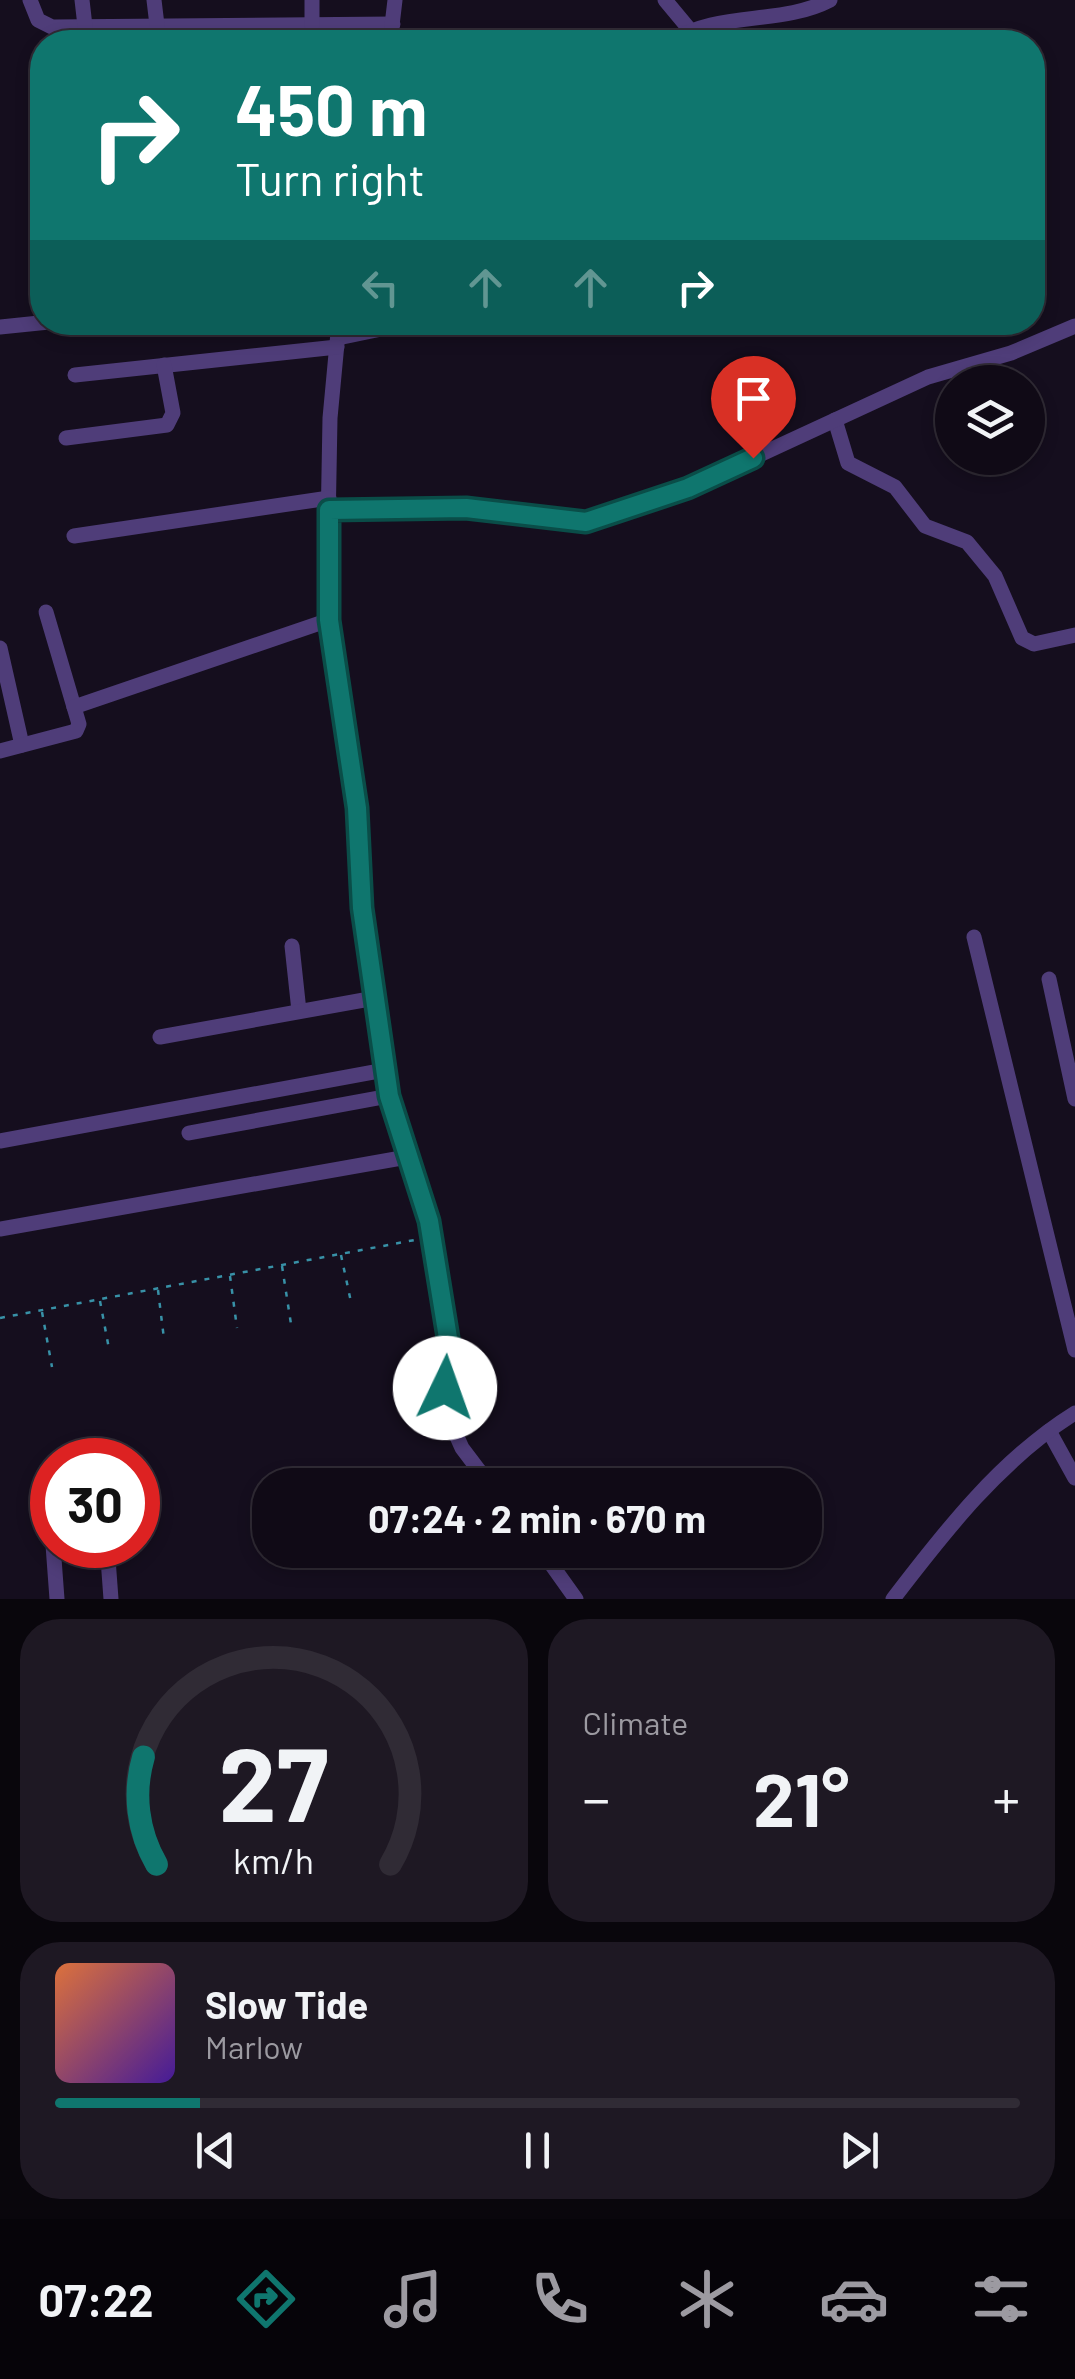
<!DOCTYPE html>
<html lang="en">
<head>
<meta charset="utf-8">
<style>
	body { margin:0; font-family:Barlow,sans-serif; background:#1e1823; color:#f1f3f6; height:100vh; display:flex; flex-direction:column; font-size:38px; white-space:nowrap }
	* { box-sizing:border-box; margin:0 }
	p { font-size:32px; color:#9c9aa1 }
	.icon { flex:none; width:55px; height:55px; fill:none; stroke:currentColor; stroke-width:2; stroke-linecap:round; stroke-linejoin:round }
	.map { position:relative; height:1599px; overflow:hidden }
	.drawer { display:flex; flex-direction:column; gap:20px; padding:20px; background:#09060c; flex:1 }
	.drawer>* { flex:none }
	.top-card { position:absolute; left:30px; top:30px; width:1015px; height:305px; border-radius:40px; box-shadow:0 5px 15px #0003,0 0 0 2px #302b35; background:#0f766e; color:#fff; overflow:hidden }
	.tools { position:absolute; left:935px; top:365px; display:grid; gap:20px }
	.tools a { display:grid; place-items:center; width:110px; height:110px; border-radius:50%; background:#100a16; box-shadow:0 5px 15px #0003,0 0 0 2px #302b35; font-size:50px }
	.speed { position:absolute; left:30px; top:1438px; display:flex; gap:20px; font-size:50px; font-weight:700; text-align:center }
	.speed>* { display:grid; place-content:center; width:130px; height:130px; border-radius:50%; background:#100a16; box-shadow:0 5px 15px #0003,0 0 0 2px #302b35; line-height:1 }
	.speed .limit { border:15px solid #d22; background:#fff; color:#111 }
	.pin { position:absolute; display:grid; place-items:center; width:85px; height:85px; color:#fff; margin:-102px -42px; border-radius:50% 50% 50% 0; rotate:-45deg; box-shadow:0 0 10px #0007 }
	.pin .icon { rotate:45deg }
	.me { position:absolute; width:110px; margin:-55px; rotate:3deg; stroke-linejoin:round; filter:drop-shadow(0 0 8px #0008) }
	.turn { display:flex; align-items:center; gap:35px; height:210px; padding:0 40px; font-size:45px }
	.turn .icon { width:130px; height:130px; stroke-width:2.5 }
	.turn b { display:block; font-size:70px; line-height:85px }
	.lanes { display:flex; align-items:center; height:95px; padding:0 40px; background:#0003; justify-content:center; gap:50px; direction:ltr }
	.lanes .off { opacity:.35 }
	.big { font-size:75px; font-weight:700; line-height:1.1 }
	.drawer .tile { flex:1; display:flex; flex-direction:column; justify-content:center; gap:15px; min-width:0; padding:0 35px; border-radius:40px; background:#1e1823 }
	.drawer .dial { align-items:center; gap:0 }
	.dial svg { height:260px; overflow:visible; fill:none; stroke:#302b35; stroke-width:7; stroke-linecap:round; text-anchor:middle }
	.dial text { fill:#f1f3f6; stroke:none }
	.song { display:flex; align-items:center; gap:30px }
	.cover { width:120px; height:120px; border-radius:15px; background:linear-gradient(135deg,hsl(20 70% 55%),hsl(260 70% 35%)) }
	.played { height:10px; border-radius:5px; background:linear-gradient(90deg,#0f766e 15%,#302b35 15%) }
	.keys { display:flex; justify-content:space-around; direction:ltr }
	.heat { display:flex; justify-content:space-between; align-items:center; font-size:55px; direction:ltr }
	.drawer .tiles { flex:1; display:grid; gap:20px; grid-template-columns:1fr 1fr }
	.tile:last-child { grid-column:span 2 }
	.trip { position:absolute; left:252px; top:1468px; width:570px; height:100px; border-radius:40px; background:#100a16; box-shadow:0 5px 15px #0003,0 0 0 2px #302b35; font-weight:700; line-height:100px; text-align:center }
	.tabs { display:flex; height:160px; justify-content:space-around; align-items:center; background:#060409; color:#9c9aa1 }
	.tabs .icon { width:70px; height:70px }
	.tabs .active { color:#0f766e }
	.tabs b { font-size:45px; color:#f1f3f6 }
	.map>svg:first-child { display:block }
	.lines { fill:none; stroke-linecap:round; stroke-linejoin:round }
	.path { stroke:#3891a7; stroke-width:2.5; stroke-dasharray:5 8; stroke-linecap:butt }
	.minor { stroke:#4f3d79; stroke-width:15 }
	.route-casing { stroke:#0a4d48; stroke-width:25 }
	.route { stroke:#0f766e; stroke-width:18 }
</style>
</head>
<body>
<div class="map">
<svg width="1075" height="1599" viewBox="0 0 1075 1599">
	<rect width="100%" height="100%" fill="#150e1e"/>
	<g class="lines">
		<!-- path -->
		<g class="path">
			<path d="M341,1255L351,1302"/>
			<path d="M282,1266L291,1324"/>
			<path d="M230,1276L237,1328"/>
			<path d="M158,1290L164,1339"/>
			<path d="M100,1301L109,1349"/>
			<path d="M42,1312L52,1367"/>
			<path d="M0,1318L420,1239"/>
		</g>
		<!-- minor -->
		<g class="minor">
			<path d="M30,0L38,20L52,27L393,24"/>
			<path d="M82,0L85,26"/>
			<path d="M154,0L157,25"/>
			<path d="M665,0L690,30"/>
			<path d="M312,25V0"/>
			<path d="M390,42L395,0"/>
			<path d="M670,42C718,10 780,26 830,0"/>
			<path d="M339,322L330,418L327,584L357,808L362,909L389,1096L429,1221L449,1344L445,1388L449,1419L462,1448L490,1485"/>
			<path d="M0,327L49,322"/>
			<path d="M338,338L415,322"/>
			<path d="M75,375L337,347"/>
			<path d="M835,420L848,463L895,487L925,526L967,542L995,576L1022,638L1034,644L1075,635"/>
			<path d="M66,438L167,425L173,413L164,365"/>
			<path d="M329,510L467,508L570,521L597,519L688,488L928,377L1011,353L1075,326"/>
			<path d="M74,536L329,498"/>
			<path d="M46,612L74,707"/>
			<path d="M0,648L22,745"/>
			<path d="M0,751L76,731L79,724L74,707L329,620"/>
			<path d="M974,937L1075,1350"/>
			<path d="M292,946L299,1011"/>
			<path d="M1049,979L1075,1099"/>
			<path d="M160,1037L375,998"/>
			<path d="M189,1133L389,1096"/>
			<path d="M0,1141L384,1070"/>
			<path d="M0,1229L407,1157"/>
			<path d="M1049,1431L1075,1478"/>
			<path d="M50,1489L52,1539"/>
			<path d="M53,1545L57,1599"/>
			<path d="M107,1545L111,1599"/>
			<path d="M541,1550L576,1599"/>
			<path d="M893,1599C945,1531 1001,1459 1075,1413"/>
		</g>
	</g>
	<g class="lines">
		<defs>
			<path id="route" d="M445,1388L449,1344L429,1221L389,1096L362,908L357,808L329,620V510L466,508L586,522L688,488L753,458"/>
		</defs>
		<!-- route casing -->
		<use href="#route" class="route-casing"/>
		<!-- route -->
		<use href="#route" class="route"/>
	</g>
</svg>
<div class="tools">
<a><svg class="icon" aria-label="layers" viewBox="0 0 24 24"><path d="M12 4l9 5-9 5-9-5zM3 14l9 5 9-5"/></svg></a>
</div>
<div class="speed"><div class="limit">30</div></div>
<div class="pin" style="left:753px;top:458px;background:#d93025"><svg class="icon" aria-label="arrive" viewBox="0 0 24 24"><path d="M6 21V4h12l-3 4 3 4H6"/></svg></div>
<svg class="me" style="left:445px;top:1388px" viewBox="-20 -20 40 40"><circle r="19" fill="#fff"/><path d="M0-13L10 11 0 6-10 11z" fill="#0f766e"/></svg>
<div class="trip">07:24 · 2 min · 670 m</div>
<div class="top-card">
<div class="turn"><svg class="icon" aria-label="right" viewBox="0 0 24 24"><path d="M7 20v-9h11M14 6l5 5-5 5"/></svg><div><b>450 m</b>Turn right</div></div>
<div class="lanes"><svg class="icon off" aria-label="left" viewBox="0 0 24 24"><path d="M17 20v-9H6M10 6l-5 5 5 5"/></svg><svg class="icon off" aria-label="ahead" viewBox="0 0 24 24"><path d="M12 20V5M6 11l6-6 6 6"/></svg><svg class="icon off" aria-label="ahead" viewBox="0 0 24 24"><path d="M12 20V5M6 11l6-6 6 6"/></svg><svg class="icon" aria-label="right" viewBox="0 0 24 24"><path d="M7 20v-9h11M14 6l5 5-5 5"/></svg></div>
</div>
</div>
<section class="drawer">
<div class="tiles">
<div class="tile dial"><svg viewBox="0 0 100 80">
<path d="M14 69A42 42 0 1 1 86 69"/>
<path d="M14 69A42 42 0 0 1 10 36" stroke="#0f766e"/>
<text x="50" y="56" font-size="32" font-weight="700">27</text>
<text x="50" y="72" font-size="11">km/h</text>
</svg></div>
<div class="tile"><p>Climate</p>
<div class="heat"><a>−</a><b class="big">21°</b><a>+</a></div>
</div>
<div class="tile">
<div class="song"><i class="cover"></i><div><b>Slow Tide</b><p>Marlow</p></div></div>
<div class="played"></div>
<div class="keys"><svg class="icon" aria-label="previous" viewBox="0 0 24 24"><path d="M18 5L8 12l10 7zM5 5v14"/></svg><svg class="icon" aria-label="pause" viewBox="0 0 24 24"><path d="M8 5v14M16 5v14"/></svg><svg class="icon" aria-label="next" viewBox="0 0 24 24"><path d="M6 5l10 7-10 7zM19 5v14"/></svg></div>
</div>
</div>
</section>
<nav class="tabs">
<b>07:22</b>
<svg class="icon active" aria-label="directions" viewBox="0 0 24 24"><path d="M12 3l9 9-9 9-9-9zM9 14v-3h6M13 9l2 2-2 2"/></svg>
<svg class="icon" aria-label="music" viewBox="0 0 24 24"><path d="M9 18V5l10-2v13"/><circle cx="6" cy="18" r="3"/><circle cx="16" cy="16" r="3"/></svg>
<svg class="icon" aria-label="phone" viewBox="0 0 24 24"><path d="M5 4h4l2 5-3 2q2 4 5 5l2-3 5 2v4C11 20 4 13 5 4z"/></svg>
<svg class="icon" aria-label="climate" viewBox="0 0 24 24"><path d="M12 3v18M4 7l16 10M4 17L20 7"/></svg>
<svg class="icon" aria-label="car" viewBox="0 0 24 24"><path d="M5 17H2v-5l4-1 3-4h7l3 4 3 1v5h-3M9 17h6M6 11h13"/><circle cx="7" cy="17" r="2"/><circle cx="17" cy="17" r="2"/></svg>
<svg class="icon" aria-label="filters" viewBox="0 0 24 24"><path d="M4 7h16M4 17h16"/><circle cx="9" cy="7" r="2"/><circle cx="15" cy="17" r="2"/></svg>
</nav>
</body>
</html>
